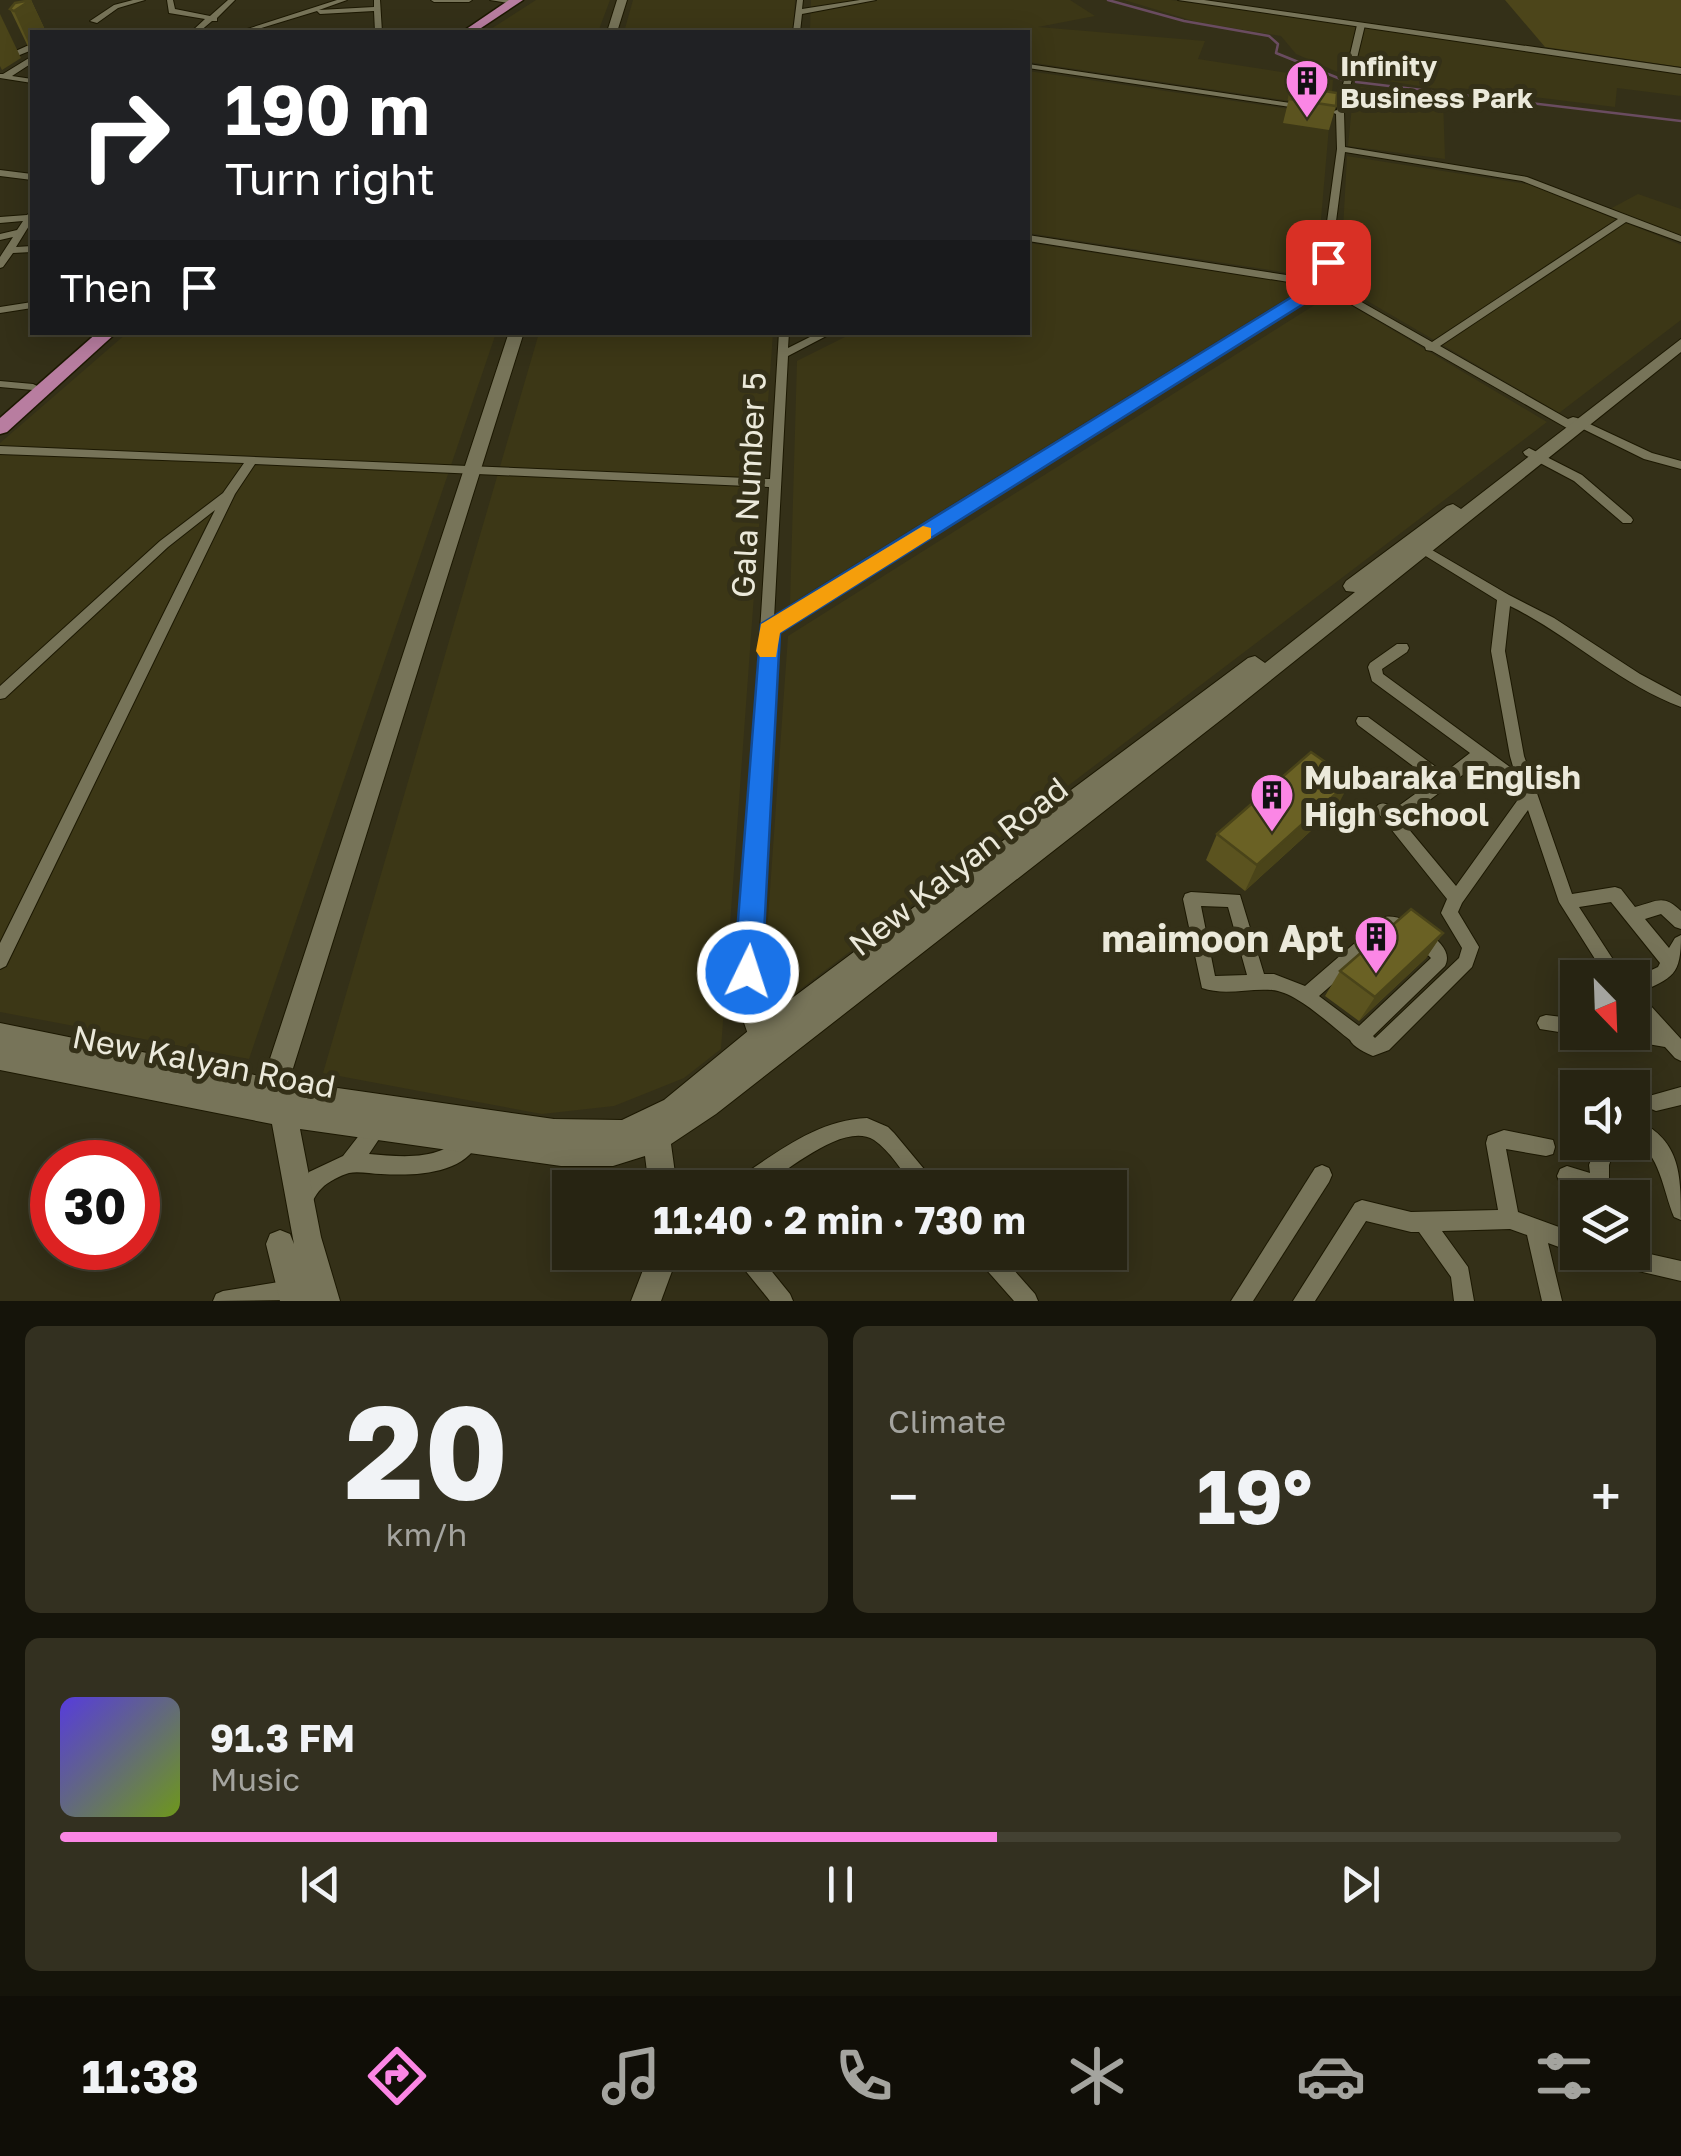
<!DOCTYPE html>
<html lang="en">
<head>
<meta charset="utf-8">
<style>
	body { margin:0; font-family:"Golos Text",sans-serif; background:#333020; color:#f1f3f6; height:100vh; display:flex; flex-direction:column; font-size:38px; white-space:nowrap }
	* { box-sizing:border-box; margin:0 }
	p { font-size:32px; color:#a4a49f }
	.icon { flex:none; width:55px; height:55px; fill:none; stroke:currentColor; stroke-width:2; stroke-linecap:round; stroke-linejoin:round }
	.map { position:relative; height:1301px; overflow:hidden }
	.drawer { display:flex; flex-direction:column; gap:25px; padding:25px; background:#15140a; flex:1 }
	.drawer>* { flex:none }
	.banner { position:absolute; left:30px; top:30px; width:1000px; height:305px; border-radius:0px; box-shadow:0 5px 25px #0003,0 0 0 2px #434132; background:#202124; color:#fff; overflow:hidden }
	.needle { width:65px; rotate:157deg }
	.controls { position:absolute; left:1560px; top:960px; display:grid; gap:20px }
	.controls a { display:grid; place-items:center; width:90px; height:90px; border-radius:0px; background:#272412; box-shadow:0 5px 25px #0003,0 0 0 2px #434132; font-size:50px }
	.speed { position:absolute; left:30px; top:1140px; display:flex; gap:20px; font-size:50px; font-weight:700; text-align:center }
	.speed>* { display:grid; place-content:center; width:130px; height:130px; border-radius:50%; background:#272412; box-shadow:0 5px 25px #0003,0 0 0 2px #434132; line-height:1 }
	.speed .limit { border:15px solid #d22; background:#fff; color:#111 }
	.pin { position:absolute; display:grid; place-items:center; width:85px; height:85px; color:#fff; margin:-42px; border-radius:20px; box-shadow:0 5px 15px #0006 }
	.me { position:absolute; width:110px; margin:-55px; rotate:4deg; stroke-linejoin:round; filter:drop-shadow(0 0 8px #0008) }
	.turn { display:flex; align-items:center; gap:35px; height:210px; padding:0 30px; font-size:45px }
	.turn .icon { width:130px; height:130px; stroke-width:2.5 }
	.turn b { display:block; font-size:70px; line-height:85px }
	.then { display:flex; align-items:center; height:95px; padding:0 30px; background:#0003; gap:20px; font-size:38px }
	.big { font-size:75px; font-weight:700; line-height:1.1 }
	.drawer .tile { flex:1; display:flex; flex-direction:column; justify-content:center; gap:15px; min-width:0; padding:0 35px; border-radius:15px; background:#333020 }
	.drawer .dial { align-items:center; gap:0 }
	.dial b { font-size:130px; line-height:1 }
	.song { display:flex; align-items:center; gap:30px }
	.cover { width:120px; height:120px; border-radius:15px; background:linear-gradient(135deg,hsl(250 70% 55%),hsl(80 70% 35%)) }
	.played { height:10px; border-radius:5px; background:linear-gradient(90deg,#fb86e5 60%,#434132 60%) }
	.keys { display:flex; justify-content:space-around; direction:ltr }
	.heat { display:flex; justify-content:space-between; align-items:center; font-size:55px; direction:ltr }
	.drawer .tiles { flex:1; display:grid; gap:25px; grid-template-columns:1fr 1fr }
	.tile:last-child { grid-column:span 2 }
	.trip { position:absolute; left:552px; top:1170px; width:575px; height:100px; border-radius:0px; background:#272412; box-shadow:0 5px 25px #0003,0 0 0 2px #434132; font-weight:700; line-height:100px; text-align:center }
	.dock { display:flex; height:160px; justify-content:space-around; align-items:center; background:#100e07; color:#a4a49f }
	.dock .icon { width:70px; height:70px }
	.dock .on { color:#fb86e5 }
	.dock b { font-size:45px; color:#f1f3f6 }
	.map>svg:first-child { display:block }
	.built { fill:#3c3716 }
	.green { fill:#4c451a }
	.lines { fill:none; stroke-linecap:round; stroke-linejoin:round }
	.stream { stroke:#6a4c60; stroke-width:2.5 }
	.street-casing { stroke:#1c1802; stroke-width:2 }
	.secondary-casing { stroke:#1c1802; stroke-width:2 }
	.primary-casing { stroke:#1c1802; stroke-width:3 }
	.street { fill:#777459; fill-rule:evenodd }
	.secondary { fill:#777459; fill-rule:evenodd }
	.primary { fill:#b87da0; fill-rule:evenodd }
	.wall { fill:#5b531f }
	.shaded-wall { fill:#4a4419 }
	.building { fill:#6a6124; stroke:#4a4419; stroke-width:2.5 }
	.route { fill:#1a73e8; stroke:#114b97; stroke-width:2.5 }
	.slow { fill:#f59e0b }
	.labels { text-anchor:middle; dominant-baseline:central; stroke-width:10; stroke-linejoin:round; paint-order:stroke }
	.far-poi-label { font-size:28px; font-weight:bold; fill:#ebe9da; stroke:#343018; text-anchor:start }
	.street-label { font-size:32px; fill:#ebe9da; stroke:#343018 }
	.poi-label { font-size:32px; font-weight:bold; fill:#ebe9da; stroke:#343018; text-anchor:start }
	.near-poi-label { font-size:38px; font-weight:bold; fill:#ebe9da; stroke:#343018; text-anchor:end }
</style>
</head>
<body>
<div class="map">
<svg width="1681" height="1301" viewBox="0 0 1681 1301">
	<rect width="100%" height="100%" fill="#343018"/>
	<!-- built -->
	<g class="built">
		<path d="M536,0H610L598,32H486Z"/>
		<path d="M633,0H795L793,32H624Z"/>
		<path d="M811,0H1070L1095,16L1038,27L1205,41L1198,59L1333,80L1331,107L1028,62V32L810,29Z"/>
		<path d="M1124,0H1171L1681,71V96L1617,88L1615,107L1460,88L1458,92L1342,74L1296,54L1281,36L1197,22Z"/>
		<path d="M1028,71L1330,115L1316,277L1028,233Z"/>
		<path d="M1354,86L1443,99L1445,159L1348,146Z"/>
		<path d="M1347,156L1532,185L1681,245V320L1559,413L1340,285Z"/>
		<path d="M1638,194L1681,209V237L1610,209Z"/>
		<path d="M1029,243L1308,285L790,604L797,361L853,333L1028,332Z"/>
		<path d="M1332,294L1547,422L765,1016L763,989L788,636Z"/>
		<path d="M127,333H496L249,1059L0,1012V443Z"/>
		<path d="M539,333H773L721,1049L684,1078L614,1106L542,1114L323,1073Z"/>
	</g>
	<!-- green -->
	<path class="green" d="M1505,0H1681V67L1545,47Z"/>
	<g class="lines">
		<!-- stream -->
		<g class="stream">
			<path d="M1108,0L1184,21L1269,36L1278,44L1276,53L1343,80"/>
			<path d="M1356,82L1681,121"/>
		</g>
		<defs>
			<g id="street">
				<path d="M133,0H145L118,8L97,23L90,21L114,5Z"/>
				<path d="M167,0H173L175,9L210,16L228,0H235L217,18V21H212L199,32H191L205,19L169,13Z"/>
				<path d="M337,0H347L319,10L374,7V0H380L382,32H375L374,11L320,14L317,11L248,32H238Z"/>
				<path d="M431,0H472L469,2H434Z"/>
				<path d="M490,0H514L517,2L514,4Z"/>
				<path d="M797,0H803L802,9L860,0H876L802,14L800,32H793Z"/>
				<path d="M1361,23L1365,25L1344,112L1345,147L1527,177L1681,236V242L1626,222L1440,346L1568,419L1573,417L1577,418L1652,453L1681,461V469L1644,459L1581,428L1580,431H1572L1432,351L1426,350L1425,347L1323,288L774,632L755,1002L768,1043L765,1049L759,1051L753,1049L737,1002L769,487L255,464L235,494L6,966L0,969V943L215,510L168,547L5,698L0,699V686L160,541L223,493L244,463L0,454V446L770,479L779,332H789L788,348L820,332H834L788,356L774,619L1314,286L1028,241V235L1319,280L1337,149L1336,114L1331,112L1337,110L1357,25ZM1345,152L1522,181L1618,219L1432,342L1328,283Z"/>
				<path d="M29,45H32V50L0,63V58Z"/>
				<path d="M29,58H32V63L12,76L32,79V83L0,78V74H3Z"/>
				<path d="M1028,64L1304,105L1308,107L1304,109L1028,68Z"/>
				<path d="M0,170L32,174V180L0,176Z"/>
				<path d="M32,211V221L16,247L32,246V252L13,253L3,267L0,268V257L13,237L0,240V234L17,230L23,221L0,223V217L27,215Z"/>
				<path d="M32,302V308L0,313V307Z"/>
				<path d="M0,381L33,384L39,387L33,390L0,387Z"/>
				<path d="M1529,448L1582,475L1631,517L1633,520L1631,523H1623L1574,481L1525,455L1523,452Z"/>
				<path d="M1415,540L1509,595L1554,618L1640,674L1681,696V707C1619,684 1569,635 1510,606L1505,651L1524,756L1572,894L1615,887L1621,889L1635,907C1658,901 1663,894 1681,911V929L1675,927L1661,914L1645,919L1669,948L1675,938L1681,935C1681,976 1673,977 1639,993L1681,1039V1061L1675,1058L1665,1047L1613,1038L1610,1032H1632V1026L1647,1028L1632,1011V979L1658,967L1660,963L1611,902L1579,907L1625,978H1607L1559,902L1528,810L1462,903L1458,912L1479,947L1472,967L1389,1050L1373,1056C1366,1053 1353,1047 1350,1040C1330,1025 1297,992 1272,990C1248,988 1225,996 1202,988L1183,899L1185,894L1191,892L1240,895L1264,974H1274L1305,986L1385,917C1403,913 1447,939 1447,958C1447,961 1446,964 1445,966L1373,1036L1375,1038L1459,958L1462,948L1441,913L1447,899L1375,809L1378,805C1385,802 1388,804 1393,810L1433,781L1358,725L1356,721L1358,717H1368L1444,773L1470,753L1372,681L1368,667L1370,663L1397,644H1407L1409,648L1407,652L1382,669L1383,674L1514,770L1510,756L1491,651L1497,600L1411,547L1409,544L1411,541ZM1481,761L1521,791L1522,794L1456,886L1402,821ZM1201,906L1228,907L1247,975L1215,976ZM1394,930L1411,939L1431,958L1359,1026L1319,996Z"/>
				<path d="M1546,1015L1578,1019V1032L1584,1033L1578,1035L1540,1029L1537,1023L1540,1017Z"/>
				<path d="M1681,1087V1105L1656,1111L1649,1108L1647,1102L1649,1096Z"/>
				<path d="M378,1118L385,1120L387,1127L369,1154C393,1156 420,1159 442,1150C453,1145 460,1136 470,1132L477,1134L479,1141C464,1175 413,1176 381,1174C371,1174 359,1171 349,1173C342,1175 327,1182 322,1188C313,1196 313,1206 302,1211L295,1208L292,1201L309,1172L343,1156L371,1120Z"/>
				<path d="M867,1118L888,1127L894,1133L934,1181L936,1188H914C903,1172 890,1151 874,1140C843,1121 788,1172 762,1185C754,1189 741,1188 732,1188L734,1181C775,1154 816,1120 867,1118Z"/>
				<path d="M1632,1118C1681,1138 1681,1174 1681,1220L1674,1217C1662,1188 1661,1155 1632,1137Z"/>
				<path d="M1504,1130L1553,1140L1555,1147L1553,1154L1546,1156L1506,1149L1518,1212L1578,1234V1252H1582L1578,1254L1548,1243L1562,1301H1542L1527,1235L1510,1229L1442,1231L1468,1267L1474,1301H1454L1451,1277L1419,1232H1411L1366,1221L1315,1301H1293L1355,1203L1362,1200L1411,1212L1498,1210L1486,1143L1488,1136Z"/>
				<path d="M1598,1142H1617L1609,1165V1179L1642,1190L1645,1197L1642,1204L1632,1206V1198H1590V1193L1560,1183L1557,1176L1560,1169L1567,1166L1590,1173L1589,1165Z"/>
				<path d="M1322,1165L1329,1168L1332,1175L1329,1182L1253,1301H1231L1315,1168Z"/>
				<path d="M1632,1250L1681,1261V1281L1600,1262L1593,1259L1590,1252H1632Z"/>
				<path d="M733,1252H756L790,1294L793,1301H770L736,1259Z"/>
				<path d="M974,1252H998L1035,1294L1038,1301H1014L977,1259Z"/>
				<path d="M291,1280L298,1283L301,1290L298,1297L291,1300L213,1301L216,1294L223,1291Z"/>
			</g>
			<g id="secondary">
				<path d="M617,0H627L617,32H607Z"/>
				<path d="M1178,0H1204L1681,68V74Z"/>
				<path d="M509,332H524L289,1081L554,1119L622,1120L664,1100L748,1031L1248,658L1255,656L1265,663L1355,592L1346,591L1343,586L1346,581L1447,506L1453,504L1461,509L1681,339V352L1226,716L716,1114L671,1144L677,1188H649L645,1156L613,1166H561L300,1129L321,1237L340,1301H310L297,1254L310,1301H280L266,1244L270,1234L280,1230L290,1234L294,1244L272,1124L0,1070V1023L264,1077Z"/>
				<path d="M650,1252H679L661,1301H631Z"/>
			</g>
			<g id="primary">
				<path d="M509,0H523L475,32H462Z"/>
				<path d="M98,332H117L7,432L0,434V418Z"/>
			</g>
		</defs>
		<!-- street casing -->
		<use href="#street" class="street-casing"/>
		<!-- secondary casing -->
		<use href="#secondary" class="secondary-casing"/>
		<!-- primary casing -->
		<use href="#primary" class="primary-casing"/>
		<!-- street -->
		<use href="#street" class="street"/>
		<!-- secondary -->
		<use href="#secondary" class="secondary"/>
		<!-- primary -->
		<use href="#primary" class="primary"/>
	</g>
	<!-- wall -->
	<g class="wall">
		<path d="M31,0L46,32H32V55L10,9Z"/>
		<path d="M1292,86L1336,106L1329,130L1283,123Z"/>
		<path d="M1337,807L1245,891L1206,860L1217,834Z"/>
		<path d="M1443,933L1426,958L1359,1021L1325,996L1340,971Z"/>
	</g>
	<!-- shaded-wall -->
	<g class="shaded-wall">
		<path d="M31,0L46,32H32V51L14,11Z"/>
		<path d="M0,14L21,58L2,70L0,66Z"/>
		<path d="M1351,780L1337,807L1245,891L1257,865Z"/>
		<path d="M1443,933L1426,958L1359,1021L1375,997Z"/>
	</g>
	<!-- building -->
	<g class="building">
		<path d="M31,0L14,11L10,9L15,3Z"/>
		<path d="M1292,86L1337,93L1336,106L1289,99Z"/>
		<path d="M1311,752L1351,780L1257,865L1217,834Z"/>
		<path d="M1411,909L1443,933L1375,997L1340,971Z"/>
	</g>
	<!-- route -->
	<path class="route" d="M1328,258L1336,262L1329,288L780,633L762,972L758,981L748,985L738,981L734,972L761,624L1316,282L1320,262Z"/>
	<!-- slow -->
	<path class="slow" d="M923,526L931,528V538L780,633L776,657H760L756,651L761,624Z"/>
	<!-- icons -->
	<defs>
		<symbol id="building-pin" viewBox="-11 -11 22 30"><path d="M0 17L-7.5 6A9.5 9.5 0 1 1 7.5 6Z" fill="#fb86e5" stroke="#343018"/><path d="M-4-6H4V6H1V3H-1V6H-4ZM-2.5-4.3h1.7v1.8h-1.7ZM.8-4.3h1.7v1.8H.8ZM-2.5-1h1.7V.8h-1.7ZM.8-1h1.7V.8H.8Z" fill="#111"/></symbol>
	</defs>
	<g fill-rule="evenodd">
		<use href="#building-pin" x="1282" y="56" width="50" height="68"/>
		<use href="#building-pin" x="1247" y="770" width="50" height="68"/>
		<use href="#building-pin" x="1351" y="912" width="50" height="68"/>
	</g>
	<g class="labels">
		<!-- far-poi labels -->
		<g class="far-poi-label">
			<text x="1340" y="65">Infinity<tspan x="1340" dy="32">Business Park</tspan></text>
		</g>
		<!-- street labels -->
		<g class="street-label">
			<text transform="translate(748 485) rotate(-87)">Gala Number 5</text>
			<text transform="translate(958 866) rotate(-38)">New Kalyan Road</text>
			<text transform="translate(204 1061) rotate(11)">New Kalyan Road</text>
		</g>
		<!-- poi labels -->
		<g class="poi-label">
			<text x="1304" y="777">Mubaraka English<tspan x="1304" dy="37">High school</tspan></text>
		</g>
		<!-- near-poi labels -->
		<g class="near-poi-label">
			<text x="1344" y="937">maimoon Apt</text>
		</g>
	</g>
</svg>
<div class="controls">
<a><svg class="needle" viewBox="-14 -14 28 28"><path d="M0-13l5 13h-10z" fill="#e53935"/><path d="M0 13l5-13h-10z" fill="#a4a49f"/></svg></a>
<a><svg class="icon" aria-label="sound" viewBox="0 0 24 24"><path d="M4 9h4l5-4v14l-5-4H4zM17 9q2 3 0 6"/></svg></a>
<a><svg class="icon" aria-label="layers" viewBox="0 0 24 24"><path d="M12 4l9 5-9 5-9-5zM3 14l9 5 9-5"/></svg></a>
</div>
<div class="speed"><div class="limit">30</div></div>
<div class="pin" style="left:1328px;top:262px;background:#d93025"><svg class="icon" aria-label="arrive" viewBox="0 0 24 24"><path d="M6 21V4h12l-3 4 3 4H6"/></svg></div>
<svg class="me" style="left:748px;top:972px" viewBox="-20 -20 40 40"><circle r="17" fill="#1a73e8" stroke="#fff" stroke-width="3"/><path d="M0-11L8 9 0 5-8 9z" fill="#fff"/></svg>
<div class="trip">11:40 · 2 min · 730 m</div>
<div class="banner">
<div class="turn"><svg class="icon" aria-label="right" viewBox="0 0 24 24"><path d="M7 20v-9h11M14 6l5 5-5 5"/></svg><div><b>190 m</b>Turn right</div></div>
<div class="then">Then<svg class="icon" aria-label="arrive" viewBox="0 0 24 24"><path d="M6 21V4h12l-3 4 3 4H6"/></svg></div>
</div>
</div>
<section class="drawer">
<div class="tiles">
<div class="tile dial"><b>20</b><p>km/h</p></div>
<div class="tile"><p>Climate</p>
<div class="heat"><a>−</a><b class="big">19°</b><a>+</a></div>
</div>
<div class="tile">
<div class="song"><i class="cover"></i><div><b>91.3 FM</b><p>Music</p></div></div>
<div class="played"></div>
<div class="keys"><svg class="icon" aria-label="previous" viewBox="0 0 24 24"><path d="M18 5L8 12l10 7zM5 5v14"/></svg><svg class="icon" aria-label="pause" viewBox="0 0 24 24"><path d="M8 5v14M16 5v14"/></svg><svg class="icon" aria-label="next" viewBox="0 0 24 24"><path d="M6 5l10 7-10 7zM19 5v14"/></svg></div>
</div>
</div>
</section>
<nav class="dock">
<b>11:38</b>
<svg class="icon on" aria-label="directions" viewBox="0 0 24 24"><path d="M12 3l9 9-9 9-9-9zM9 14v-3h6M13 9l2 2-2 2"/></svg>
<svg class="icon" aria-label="music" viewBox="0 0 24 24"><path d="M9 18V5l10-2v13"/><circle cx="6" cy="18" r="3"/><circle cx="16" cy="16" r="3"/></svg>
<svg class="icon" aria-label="phone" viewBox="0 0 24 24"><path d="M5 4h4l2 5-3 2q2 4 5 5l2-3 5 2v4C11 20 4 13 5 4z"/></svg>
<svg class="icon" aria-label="climate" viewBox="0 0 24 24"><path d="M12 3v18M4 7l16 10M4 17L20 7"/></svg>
<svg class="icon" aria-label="car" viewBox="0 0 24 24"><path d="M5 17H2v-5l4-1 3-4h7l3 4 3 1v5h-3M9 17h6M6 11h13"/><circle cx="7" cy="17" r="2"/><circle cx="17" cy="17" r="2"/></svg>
<svg class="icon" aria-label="filters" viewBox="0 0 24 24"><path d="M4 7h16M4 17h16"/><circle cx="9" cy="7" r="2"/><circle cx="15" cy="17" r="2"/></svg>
</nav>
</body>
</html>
